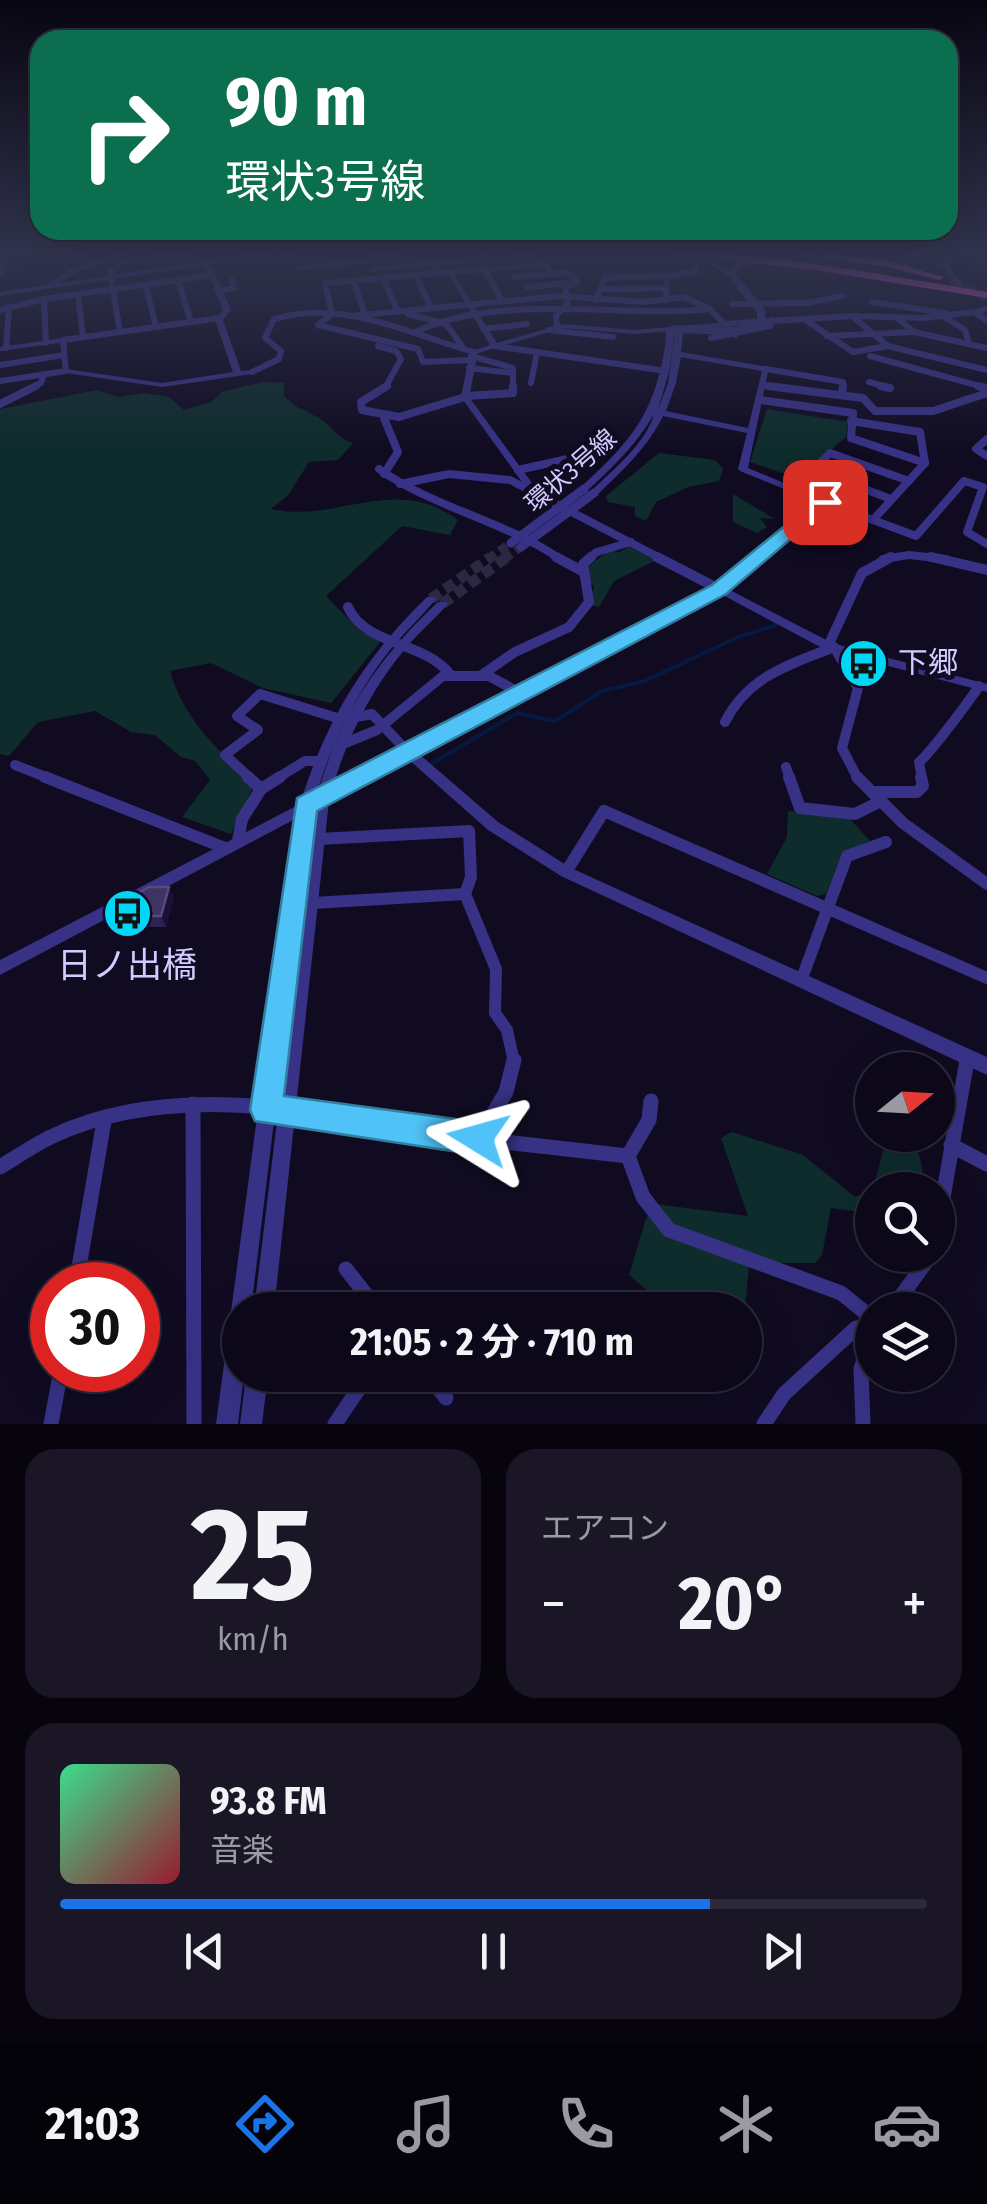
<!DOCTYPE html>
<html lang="ja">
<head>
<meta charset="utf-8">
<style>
	body { margin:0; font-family:"Fira Sans Condensed","Noto Sans JP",sans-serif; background:#1a1626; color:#f1f3f6; height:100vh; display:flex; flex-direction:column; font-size:38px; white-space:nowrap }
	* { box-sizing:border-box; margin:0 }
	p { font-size:32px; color:#9a9aa2 }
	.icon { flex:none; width:55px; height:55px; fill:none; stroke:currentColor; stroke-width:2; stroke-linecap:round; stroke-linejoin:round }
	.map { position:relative; height:1424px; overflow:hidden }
	.details { display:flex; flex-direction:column; gap:25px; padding:25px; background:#07040e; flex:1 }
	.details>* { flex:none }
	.banner { position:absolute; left:30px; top:30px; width:928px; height:210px; border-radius:30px; box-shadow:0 10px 40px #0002,0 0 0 2px #2c2938; background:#0b6e4f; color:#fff; overflow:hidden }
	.needle { width:65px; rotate:72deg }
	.tools { position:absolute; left:855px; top:1052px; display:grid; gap:20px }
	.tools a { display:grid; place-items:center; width:100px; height:100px; border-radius:50%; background:#0c0819; box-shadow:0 10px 40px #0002,0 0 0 2px #2c2938; font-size:50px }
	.speed { position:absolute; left:30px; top:1262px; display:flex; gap:20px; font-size:50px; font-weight:700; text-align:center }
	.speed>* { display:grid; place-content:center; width:130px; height:130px; border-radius:50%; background:#0c0819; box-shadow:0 10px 40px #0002,0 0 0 2px #2c2938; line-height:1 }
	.speed .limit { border:15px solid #d22; background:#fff; color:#111 }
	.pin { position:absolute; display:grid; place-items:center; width:85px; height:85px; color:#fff; margin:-42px; border-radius:20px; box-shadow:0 5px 15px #0006 }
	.me { position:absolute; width:110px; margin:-55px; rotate:278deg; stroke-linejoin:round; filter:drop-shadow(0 0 8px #0008) }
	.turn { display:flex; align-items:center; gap:35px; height:210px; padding:0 30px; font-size:45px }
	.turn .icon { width:130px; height:130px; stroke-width:2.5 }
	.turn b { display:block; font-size:70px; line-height:85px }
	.big { font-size:75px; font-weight:700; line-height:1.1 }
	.details .tile { flex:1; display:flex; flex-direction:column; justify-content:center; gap:15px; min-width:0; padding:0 35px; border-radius:30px; background:#1a1626 }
	.details .dial { align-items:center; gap:0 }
	.dial b { font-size:130px; line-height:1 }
	.song { display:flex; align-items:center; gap:30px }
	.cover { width:120px; height:120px; border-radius:15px; background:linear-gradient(135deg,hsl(150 70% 55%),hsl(350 70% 35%)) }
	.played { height:10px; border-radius:5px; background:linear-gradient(90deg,#1a73e8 75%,#2c2938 75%) }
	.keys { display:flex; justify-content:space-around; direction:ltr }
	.heat { display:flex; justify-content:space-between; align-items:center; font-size:55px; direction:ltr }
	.details .tiles { flex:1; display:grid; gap:25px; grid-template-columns:1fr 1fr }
	.tile:last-child { grid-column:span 2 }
	.trip { position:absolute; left:222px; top:1292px; width:540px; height:100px; border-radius:50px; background:#0c0819; box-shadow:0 10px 40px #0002,0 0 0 2px #2c2938; font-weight:700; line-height:100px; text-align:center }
	.tabs { display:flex; height:160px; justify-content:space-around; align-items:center; background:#05030a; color:#9a9aa2 }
	.tabs .icon { width:70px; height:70px }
	.tabs .selected { color:#1a73e8 }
	.tabs b { font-size:45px; color:#f1f3f6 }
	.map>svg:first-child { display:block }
	.green { fill:#0e2c2c }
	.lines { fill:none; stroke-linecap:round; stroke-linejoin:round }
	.stream { stroke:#051941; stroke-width:4 }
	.tertiary-tunnel-far1 { stroke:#2d2842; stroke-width:9; stroke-dasharray:9 5; stroke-linecap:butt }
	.tertiary-tunnel { stroke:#2d2842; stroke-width:11; stroke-dasharray:11 6; stroke-linecap:butt }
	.trunk-tunnel { stroke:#2d2842; stroke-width:10; stroke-dasharray:10 5; stroke-linecap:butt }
	.minor-far4 { stroke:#373285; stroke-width:6 }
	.minor-far3 { stroke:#373285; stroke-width:8 }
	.minor-far2 { stroke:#373285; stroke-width:10 }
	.minor-far1 { stroke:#373285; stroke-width:12 }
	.minor { stroke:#373285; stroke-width:15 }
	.tertiary { fill:#373285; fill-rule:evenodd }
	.trunk { fill:#e24ccc; fill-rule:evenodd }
	.tertiary-bridge-far1 { stroke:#373285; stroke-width:8 }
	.tertiary-bridge { stroke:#373285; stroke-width:9 }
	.wall { fill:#2d2251 }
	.shaded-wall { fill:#1a1136 }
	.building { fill:#3e3464; stroke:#564c7c; stroke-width:2.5 }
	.route { fill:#4fc3f7; stroke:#337fa1; stroke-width:2.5 }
	.labels { text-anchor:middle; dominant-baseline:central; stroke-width:10; stroke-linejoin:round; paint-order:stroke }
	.far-street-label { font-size:25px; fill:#d3cbff; stroke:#100b21 }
	.poi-label { font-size:30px; fill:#d3cbff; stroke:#100b21; text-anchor:start }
	.near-poi-label { font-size:35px; fill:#d3cbff; stroke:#100b21 }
</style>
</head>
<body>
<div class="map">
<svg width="987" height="1424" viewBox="0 0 987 1424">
	<rect width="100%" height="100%" fill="#100b21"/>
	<!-- green -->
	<g class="green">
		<path d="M262,382L284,383V396C299,412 314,412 327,424C338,433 338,438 353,443L338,460L309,462L289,494L271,509C337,524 394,473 458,520L450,535L402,526L326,596L359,630L380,642L331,703L263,688L211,663L170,671C184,720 218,751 255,783L231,834L182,817L210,780L195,761L181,757L155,735L131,732L95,711L38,722L9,756L0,754V409L97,390L118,397L144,393L169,397L184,410L211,402L222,392Z"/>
		<path d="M767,409L848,422L846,437L797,478L750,462Z"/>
		<path d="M659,453L715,460L723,469L719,481L688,487L656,502L646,521L635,516V507L608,502L606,496Z"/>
		<path d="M733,494L775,519L760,518L767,527L757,533L733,522Z"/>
		<path d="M629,547L656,560L614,581L599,607L591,605L594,586L587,578V567L610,550L619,552Z"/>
		<path d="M788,811L850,819L870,841L842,852L826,894L817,896L767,874L787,837Z"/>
		<path d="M732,1132L803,1155L855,1197L872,1190V1239L854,1211L831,1208L822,1255L815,1263H749L745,1311L670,1310L629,1275L646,1219L655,1204L748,1216L721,1138Z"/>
		<path d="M887,1135C922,1135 922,1162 924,1190H873Z"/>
	</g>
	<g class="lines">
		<!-- stream -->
		<path class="stream" d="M431,764L517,713L555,721L602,691L645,681L738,637L776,625"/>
		<!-- tertiary-tunnel-far1 -->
		<g class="tertiary-tunnel-far1">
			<path d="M488,559L511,543"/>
			<path d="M504,559L521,547"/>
		</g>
		<!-- tertiary-tunnel -->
		<g class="tertiary-tunnel">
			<path d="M431,599L491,557"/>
			<path d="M442,604L507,557"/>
		</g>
		<!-- trunk-tunnel -->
		<path class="trunk-tunnel" d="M951,282L987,297"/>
		<!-- minor-far4 -->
		<g class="minor-far4">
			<path d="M72,253L94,263"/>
			<path d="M288,253L299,268L366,261L371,255"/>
			<path d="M518,253L545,263"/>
			<path d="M808,253L818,263"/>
			<path d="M951,253L945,266L962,288"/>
			<path d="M982,256L987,258"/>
			<path d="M2,268L5,253"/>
			<path d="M373,269L492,258"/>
			<path d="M484,269L503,302"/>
			<path d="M416,275L431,308"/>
			<path d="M667,276L695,272L696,267"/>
			<path d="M514,277L567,273L578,282"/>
			<path d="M383,278L398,312"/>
			<path d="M178,280L191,322"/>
			<path d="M354,281L365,315"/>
			<path d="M50,285L77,269L126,253"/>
			<path d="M146,285L156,327"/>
			<path d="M527,287L578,282L565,287L568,303L556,316L557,327"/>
			<path d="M600,289L666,288"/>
			<path d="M219,291L234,288L232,279"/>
			<path d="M78,294L83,337"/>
			<path d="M44,299L46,343"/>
			<path d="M596,300L605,278L667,276L666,300"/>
			<path d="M872,302L945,313"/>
			<path d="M732,304L807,303L842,296"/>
			<path d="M987,309L974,312L987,321"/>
			<path d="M0,310L44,299L213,275"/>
			<path d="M332,314L325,283L546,264L551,273"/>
			<path d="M332,314L318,325L418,349L423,362L470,360"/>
			<path d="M408,314L446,324L462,346"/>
			<path d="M350,316L560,296L644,302L684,297L710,309L735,335"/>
			<path d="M852,316L888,346L987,370"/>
			<path d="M897,318L914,332L987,348"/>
			<path d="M946,318L965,330L969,344"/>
			<path d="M804,319L853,352L888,346"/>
			<path d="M724,324L852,316L925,318L974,312"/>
			<path d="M483,329L527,324"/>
			<path d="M549,330L613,337"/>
			<path d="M120,332L110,272L121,262L191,253"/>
			<path d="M415,332C500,292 616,318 710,309"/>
			<path d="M827,336L913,332"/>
			<path d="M711,338L770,326L772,320"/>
			<path d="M378,346L396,351L401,359L385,388"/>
			<path d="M495,346L666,371"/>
			<path d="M6,348L9,307"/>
			<path d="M471,356L513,368V388"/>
			<path d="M870,356L987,388"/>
			<path d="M0,365L64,355"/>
			<path d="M469,368L513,373"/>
			<path d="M766,369L843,382V388"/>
			<path d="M252,372L279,359L281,351L265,338L274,319C343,298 408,334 474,352"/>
			<path d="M0,381L66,371L63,340L220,318"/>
			<path d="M869,382L890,388"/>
			<path d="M531,383L537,352"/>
			<path d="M764,385L787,388"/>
			<path d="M31,388L41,383L44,374"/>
		</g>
		<!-- minor-far3 -->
		<g class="minor-far3">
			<path d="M387,386L361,402L362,410L399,417L465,397"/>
			<path d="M768,386L863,398L875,411H933L987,393"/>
			<path d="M881,386L890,388"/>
			<path d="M978,386L987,388"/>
			<path d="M842,395L843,386"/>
			<path d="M465,396L513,393V386"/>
			<path d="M760,400L853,413L851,438L925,463L873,520"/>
			<path d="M0,404L36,386"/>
			<path d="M384,418L398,452L384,474"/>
			<path d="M851,421L920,432L925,463"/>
			<path d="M987,439L976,449L987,456"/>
			<path d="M379,469C434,508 505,521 560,559"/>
			<path d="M518,470L581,456L592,443"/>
			<path d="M400,484L449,474L510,480L662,559"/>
			<path d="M891,499L813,470L830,453L909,481"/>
			<path d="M825,502L916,536L964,481L983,487L967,532L987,544"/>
			<path d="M588,559L597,552L631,542"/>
			<path d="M883,559L909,555L946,559"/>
		</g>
		<!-- minor-far2 -->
		<g class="minor-far2">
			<path d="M556,557L582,571"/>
			<path d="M657,557L719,589"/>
			<path d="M931,557L987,570"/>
			<path d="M348,607C365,646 424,641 450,674"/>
			<path d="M828,646L862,573L891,557"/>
			<path d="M480,676L515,652L569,627L589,602L583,564L591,557"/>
			<path d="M351,718L372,714L407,751"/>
			<path d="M725,722C748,676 789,665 834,647L858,688L842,748L858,779"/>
			<path d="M338,746L377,730L443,676H489L520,693"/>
			<path d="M15,765L51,779"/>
			<path d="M786,767L790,779"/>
			<path d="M251,779L225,755L258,730L237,716L260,694L337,718"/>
			<path d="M276,779L305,761H318"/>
			<path d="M922,779L919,762C929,755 970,700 979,686"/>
		</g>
		<!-- minor-far1 -->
		<g class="minor-far1">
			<path d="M45,777L225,848"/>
			<path d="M248,777L261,789L280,777"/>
			<path d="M789,777L800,808L855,814L881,801"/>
			<path d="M857,777L903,823L987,884"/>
			<path d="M872,792H917L923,786L921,777"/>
			<path d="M319,839L469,831L471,877L465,894L496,969L495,1013L507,1030L514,1062"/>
			<path d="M238,841L242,819L261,789"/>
			<path d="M566,872L604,811L987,978"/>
			<path d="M313,903L465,894"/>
			<path d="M802,978L847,856L886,842"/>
			<path d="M966,1062L967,1058"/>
		</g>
		<!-- minor -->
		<g class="minor">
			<path d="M193,1104L194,1424"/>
			<path d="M478,1139L628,1156L649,1120L651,1101"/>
			<path d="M951,1145L987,1164"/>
			<path d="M628,1156L643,1197L669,1230L841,1293L872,1318"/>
			<path d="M0,1167C17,1157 35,1144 53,1136C183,1075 343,1118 478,1139L506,1092L514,1060"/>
			<path d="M938,1226L967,1060"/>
			<path d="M346,1269L378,1310"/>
			<path d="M76,1285L104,1121"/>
			<path d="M891,1310L931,1255"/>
			<path d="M428,1375L446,1398"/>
			<path d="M51,1424L61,1370"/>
			<path d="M335,1424L368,1375"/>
			<path d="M764,1424L784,1394L856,1328H872"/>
			<path d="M863,1424L861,1369L872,1338"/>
		</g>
		<!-- tertiary -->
		<g class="tertiary">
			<path d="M259,253H278L211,264L231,310L223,320L241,371L255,370L256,372L252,374L162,387L66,373L62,371L66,369L162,383L233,372L215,320L223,310L205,265L0,296V292Z"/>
			<path d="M369,253L410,256L453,273L497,343L563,324L635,330L727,322V326H724L690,329V332L683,334L681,352L769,367L748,468L830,502L726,588L832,643L987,684V692L824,649L719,593L418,753L498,822L571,868L987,1057V1075L561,876L488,830L408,759L329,801L274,1310H254L315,809L312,810L251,1310H240V1375H244L238,1424H216L297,818L0,975V960L300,804C326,720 364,658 427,597H435L436,599C423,615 408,629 394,645C358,689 333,740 316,795C323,778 328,760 335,743C359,687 395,642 438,602H446L448,604C434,620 418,633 405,649C371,690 348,736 333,786L401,751L402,748L409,747L715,587L818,503L740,471L738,469L747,433L663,416C648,447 622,471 597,495H591V491C613,470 647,442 654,414C637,444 613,467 587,491H581V487C631,441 654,415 665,346L669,344L673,346L669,371L658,410L668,383L675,333L680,330L635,334L563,328L478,353L469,397L535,487L533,489H527L461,397L470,352L490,345L449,275L409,260ZM681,357L762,371L748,428L666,411L676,383Z"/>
			<path d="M662,253C692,253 706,255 731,273L736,264L766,261L769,263L740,267L735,276L738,279L735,281L707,262Z"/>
			<path d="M905,253H917L948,266C933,269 919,253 902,259L912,268L907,269L895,258Z"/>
			<path d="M2,266L5,268L3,275L0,277V267Z"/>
			<path d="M63,338L67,340L66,342L0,351V347Z"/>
			<path d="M246,1375H268L262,1424H240Z"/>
		</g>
		<!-- trunk -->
		<g class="trunk">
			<path d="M667,253C774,253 881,275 987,292V298L815,270Z"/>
			<path d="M828,254L883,260L944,277L939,280L883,266L825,259Z"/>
		</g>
		<!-- tertiary-bridge-far1 -->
		<path class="tertiary-bridge-far1" d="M669,346L670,332L675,329L737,331L761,324V311L735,279"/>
		<!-- tertiary-bridge -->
		<g class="tertiary-bridge">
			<path d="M511,543L584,489"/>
			<path d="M521,547L594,493"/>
		</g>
	</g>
	<!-- wall -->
	<path class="wall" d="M174,897L166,927H136L131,916Z"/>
	<!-- shaded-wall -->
	<path class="shaded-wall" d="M169,887L174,897L166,927L161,916Z"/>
	<!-- building -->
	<path class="building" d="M149,887H169L161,916H131L138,893Z"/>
	<!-- sky -->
	<linearGradient id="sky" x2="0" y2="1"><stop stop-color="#090612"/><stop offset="0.56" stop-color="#31344e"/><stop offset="1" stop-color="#31344e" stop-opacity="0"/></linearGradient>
	<rect width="987" height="453" fill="url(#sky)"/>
	<!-- route -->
	<path class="route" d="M819,498L834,502L726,594L317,811L284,1096L478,1122L490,1127L495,1138L490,1150L478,1155L255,1121L250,1110L297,798L712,585Z"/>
	<!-- icons -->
	<defs>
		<symbol id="bus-disc" viewBox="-11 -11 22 22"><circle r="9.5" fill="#00d7f6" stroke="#100b21"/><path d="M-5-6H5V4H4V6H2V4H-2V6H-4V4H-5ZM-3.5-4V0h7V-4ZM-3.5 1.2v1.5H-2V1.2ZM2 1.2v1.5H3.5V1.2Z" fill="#111"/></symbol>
	</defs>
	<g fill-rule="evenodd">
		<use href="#bus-disc" x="836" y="636" width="55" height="55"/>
		<use href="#bus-disc" x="100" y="886" width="55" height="55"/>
	</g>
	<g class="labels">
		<!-- far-street labels -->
		<g class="far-street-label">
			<text transform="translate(571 471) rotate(-41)">環状3号線</text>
		</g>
		<!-- poi labels -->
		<g class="poi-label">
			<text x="898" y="663">下郷</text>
		</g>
		<!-- near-poi labels -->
		<g class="near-poi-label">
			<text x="127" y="965">日ノ出橋</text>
		</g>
	</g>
</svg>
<div class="tools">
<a><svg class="needle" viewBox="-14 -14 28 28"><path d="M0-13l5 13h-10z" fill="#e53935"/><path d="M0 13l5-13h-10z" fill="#9a9aa2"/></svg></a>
<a><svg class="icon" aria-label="search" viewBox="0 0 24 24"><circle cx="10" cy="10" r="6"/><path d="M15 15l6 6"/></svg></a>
<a><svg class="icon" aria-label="layers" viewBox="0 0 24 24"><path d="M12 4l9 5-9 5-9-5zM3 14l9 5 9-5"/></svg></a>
</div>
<div class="speed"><div class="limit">30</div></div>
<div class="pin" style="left:825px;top:502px;background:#d93025"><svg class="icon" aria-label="arrive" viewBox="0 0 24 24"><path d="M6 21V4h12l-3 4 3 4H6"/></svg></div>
<svg class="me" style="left:478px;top:1138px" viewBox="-20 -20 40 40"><path d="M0-17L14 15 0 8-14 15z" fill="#4fc3f7" stroke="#fff" stroke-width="4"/></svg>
<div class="trip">21:05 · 2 分 · 710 m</div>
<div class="banner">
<div class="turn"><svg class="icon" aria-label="right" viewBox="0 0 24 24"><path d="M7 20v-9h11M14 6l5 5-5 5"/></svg><div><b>90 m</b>環状3号線</div></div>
</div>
</div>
<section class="details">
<div class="tiles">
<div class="tile dial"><b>25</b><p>km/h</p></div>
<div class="tile"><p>エアコン</p>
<div class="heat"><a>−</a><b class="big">20°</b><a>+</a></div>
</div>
<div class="tile">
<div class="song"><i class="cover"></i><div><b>93.8 FM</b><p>音楽</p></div></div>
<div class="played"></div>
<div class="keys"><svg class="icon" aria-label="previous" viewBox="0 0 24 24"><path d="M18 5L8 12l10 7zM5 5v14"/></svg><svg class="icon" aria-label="pause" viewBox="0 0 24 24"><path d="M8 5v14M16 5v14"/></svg><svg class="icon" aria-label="next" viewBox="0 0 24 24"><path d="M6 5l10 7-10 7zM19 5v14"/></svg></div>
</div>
</div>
</section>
<nav class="tabs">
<b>21:03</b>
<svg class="icon selected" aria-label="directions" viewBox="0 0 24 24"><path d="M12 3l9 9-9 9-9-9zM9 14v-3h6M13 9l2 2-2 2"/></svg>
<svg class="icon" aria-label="music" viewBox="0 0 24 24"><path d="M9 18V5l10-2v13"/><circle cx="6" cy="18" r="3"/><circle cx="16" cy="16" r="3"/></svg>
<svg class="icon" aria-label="phone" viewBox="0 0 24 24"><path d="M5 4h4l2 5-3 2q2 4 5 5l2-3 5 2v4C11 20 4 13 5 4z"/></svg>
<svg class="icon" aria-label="climate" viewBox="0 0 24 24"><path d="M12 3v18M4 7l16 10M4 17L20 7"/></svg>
<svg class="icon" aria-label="car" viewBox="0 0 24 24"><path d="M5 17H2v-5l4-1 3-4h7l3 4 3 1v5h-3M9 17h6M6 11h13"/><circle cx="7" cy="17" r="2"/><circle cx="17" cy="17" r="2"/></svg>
</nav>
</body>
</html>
